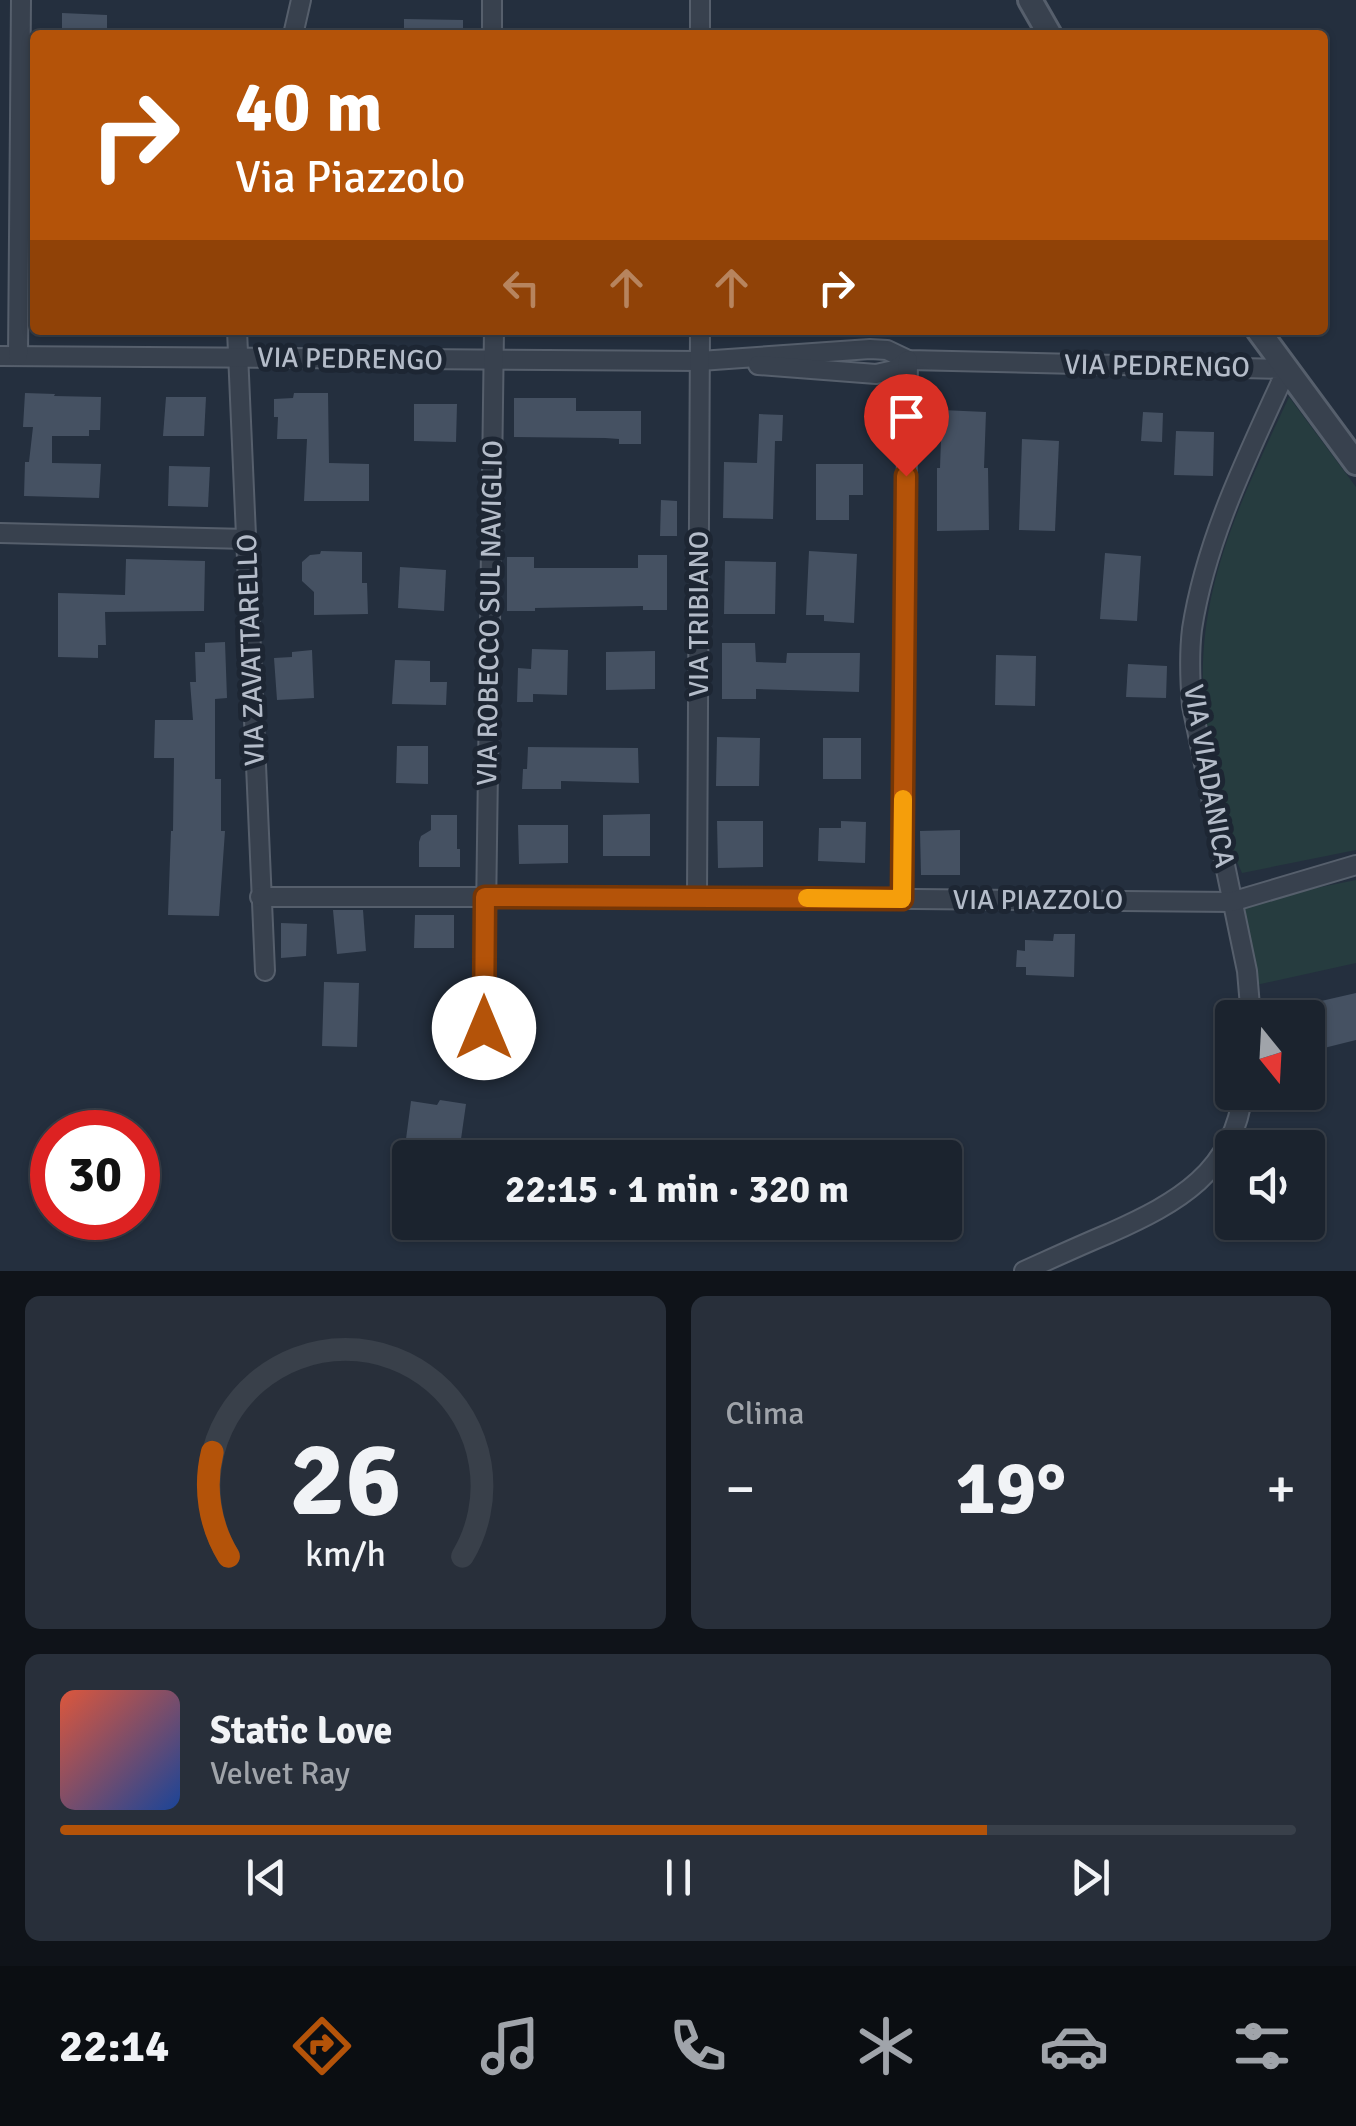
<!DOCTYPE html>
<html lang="it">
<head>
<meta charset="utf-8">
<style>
	body { margin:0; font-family:Signika,sans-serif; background:#282f3a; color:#f1f3f6; height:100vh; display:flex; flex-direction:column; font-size:38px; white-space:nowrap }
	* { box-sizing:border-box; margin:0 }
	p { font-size:32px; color:#a0a4aa }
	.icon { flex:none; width:55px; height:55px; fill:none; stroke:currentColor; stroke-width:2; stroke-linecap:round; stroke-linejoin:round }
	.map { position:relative; height:1271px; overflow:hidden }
	.drawer { display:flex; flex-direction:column; gap:25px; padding:25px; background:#0f1319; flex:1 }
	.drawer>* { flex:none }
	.top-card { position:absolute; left:30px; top:30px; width:1298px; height:305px; border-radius:10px; box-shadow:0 2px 8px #0004,0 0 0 2px #39404a; background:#b45309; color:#fff; overflow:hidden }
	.needle { width:65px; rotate:162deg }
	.controls { position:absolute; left:1215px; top:1000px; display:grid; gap:20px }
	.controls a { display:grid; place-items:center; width:110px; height:110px; border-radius:10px; background:#1b232e; box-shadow:0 2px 8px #0004,0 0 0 2px #39404a; font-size:50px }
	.speed { position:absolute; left:30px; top:1110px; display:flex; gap:20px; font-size:50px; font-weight:700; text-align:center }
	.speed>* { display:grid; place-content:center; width:130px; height:130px; border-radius:50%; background:#1b232e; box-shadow:0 2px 8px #0004,0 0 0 2px #39404a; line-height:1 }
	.speed .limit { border:15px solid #d22; background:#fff; color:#111 }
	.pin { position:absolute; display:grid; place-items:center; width:85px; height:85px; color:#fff; margin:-102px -42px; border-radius:50% 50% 50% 0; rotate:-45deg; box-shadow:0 0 10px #0007 }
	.pin .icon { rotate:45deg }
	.me { position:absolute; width:110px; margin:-55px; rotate:0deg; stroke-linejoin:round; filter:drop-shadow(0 0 8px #0008) }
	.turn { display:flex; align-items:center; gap:35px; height:210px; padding:0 40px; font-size:45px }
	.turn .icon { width:130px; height:130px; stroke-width:2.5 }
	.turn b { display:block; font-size:70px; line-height:85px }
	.lanes { display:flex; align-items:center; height:95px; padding:0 40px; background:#0003; justify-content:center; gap:50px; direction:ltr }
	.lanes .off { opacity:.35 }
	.big { font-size:75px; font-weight:700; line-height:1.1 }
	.drawer .tile { flex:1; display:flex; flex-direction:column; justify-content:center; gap:15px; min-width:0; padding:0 35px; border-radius:15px; background:#282f3a }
	.drawer .dial { align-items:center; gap:0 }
	.dial svg { height:260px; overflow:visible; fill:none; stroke:#39404a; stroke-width:7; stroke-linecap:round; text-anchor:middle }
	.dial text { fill:#f1f3f6; stroke:none }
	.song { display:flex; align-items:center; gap:30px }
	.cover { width:120px; height:120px; border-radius:15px; background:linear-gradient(135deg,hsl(10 70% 55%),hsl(220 70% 35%)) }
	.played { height:10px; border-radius:5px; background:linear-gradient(90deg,#b45309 75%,#39404a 75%) }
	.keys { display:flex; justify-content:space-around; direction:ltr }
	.heat { display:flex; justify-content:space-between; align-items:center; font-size:55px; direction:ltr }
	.drawer .tiles { flex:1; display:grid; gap:25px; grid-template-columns:1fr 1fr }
	.tile:last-child { grid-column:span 2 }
	.trip { position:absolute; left:392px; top:1140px; width:570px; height:100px; border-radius:10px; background:#1b232e; box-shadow:0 2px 8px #0004,0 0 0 2px #39404a; font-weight:700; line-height:100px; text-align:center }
	.menu { display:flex; height:160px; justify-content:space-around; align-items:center; background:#0b0e12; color:#a0a4aa }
	.menu .icon { width:70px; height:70px }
	.menu .on { color:#b45309 }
	.menu b { font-size:45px; color:#f1f3f6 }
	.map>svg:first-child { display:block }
	.green { fill:#263c3f }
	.building { fill:#455162 }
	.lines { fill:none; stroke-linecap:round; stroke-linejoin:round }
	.minor-casing { stroke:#565f6c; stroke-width:22 }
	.tertiary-casing { stroke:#565f6c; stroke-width:28 }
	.minor { stroke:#38414e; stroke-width:18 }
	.tertiary { stroke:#38414e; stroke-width:22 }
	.route-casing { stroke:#753606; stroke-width:25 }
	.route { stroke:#b45309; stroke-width:18 }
	.slow { stroke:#f59e0b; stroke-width:18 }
	.labels { text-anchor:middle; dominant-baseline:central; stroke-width:10; stroke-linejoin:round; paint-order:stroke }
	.street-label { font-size:28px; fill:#b4bcc9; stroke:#1d2633 }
</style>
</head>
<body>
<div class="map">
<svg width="1356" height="1271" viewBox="0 0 1356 1271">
	<rect width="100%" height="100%" fill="#242f3e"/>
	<!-- green -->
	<g class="green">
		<path d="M1289,397L1356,487V850L1242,873C1230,848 1225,819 1218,792C1178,631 1222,540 1289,397Z"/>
		<path d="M1356,880V963L1256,985L1242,903Z"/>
	</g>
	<!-- building -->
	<g class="building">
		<path d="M62,13L107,15V35H62Z"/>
		<path d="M404,19L463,20V35H404Z"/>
		<path d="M25,393L55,394L54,396L101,397L100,430H89V436H52V463L101,464L99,498L24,496L25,462H29L33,427H23Z"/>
		<path d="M294,393H328L329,463L369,464V501H304L307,439H277L278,417H274V399L293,398Z"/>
		<path d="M166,397H206L204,436H163Z"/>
		<path d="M514,398H576V411H641V444H619V439L605,438L514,437Z"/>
		<path d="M414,404H457L456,442L414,441Z"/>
		<path d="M942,410L986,412L984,468H988L989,530L937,531V468H940Z"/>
		<path d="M1143,412L1163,413L1162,442L1141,441Z"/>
		<path d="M759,414L783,415L782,441H775L773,519L723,518L724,462L757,463Z"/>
		<path d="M1176,431L1214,432L1213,476L1174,475Z"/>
		<path d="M1022,439L1059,441L1055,531L1019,530Z"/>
		<path d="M816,464H863V495H849V520H816Z"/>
		<path d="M169,466L210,467L208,507L168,506Z"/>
		<path d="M661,500L677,501V536H660Z"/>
		<path d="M321,551L362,552V583H367L368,614L314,615V592L302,581V562L310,555L320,554Z"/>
		<path d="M809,551L857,554L854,623L824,621V615H806Z"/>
		<path d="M1105,553L1141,556L1137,621L1100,619Z"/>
		<path d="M638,555H667V610H643V606L535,608V611H507V557H534V568H638Z"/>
		<path d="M126,559L205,561L204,611L105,612L106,645H98V658L58,657V593L125,595Z"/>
		<path d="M725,561L776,562L775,614H724Z"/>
		<path d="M400,567L446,570L444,611L398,608Z"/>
		<path d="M225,642L227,698L215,699V779H221V831H225L219,916L168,915L171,831H173L174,758H154L155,720H193L190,682H196L195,652H205V643Z"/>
		<path d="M722,643H755L756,662L786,663L787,653H860L859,692L756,689V699H722Z"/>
		<path d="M532,649L568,650L567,695L533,694V702H517L518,668L531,669Z"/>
		<path d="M312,650L314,698L277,700L274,658L292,657V652Z"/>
		<path d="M655,651V689L606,690V652Z"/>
		<path d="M996,655L1036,656L1035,706L995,705Z"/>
		<path d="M395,660L430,661V682H447L446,705L392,704Z"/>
		<path d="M1128,664L1167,666L1166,698L1126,697Z"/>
		<path d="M717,737L760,738L759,786H716Z"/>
		<rect x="823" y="738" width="38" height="41"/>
		<path d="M397,746H428V784L396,783Z"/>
		<path d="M528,747L638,748L639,783L561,781V789H522L523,769H527Z"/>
		<path d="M650,814V856H603V815Z"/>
		<path d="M431,815H457V849H460V867H419V842L421,836L431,830Z"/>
		<path d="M717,821H763V867L718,868Z"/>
		<path d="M841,821L866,822L865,863L818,861L819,828H841Z"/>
		<path d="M518,825H568V863L519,864Z"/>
		<path d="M960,830V875H921L920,831Z"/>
		<path d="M333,910H363L366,951L337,954Z"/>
		<path d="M415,915H454V948H414Z"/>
		<path d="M281,923L307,924L306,956L281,958Z"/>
		<path d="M1054,934H1075L1074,977L1026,975V967H1016L1017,950L1025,951V940L1053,941Z"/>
		<path d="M324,982L359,983L357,1047L322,1046Z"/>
		<path d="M1356,993V1040L1308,1052V1004Z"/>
		<path d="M440,1100L466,1104L460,1146L406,1139L411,1101L437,1105Z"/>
	</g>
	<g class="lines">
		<defs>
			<g id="minor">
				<path d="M492,0V35"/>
				<path d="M700,0V35"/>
				<path d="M293,35L301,0"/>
				<path d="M237,330L265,971"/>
				<path d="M0,356L700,361L870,349L887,350L908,360L1287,369C1249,453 1206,538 1192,629C1189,654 1190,681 1192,706L1247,971L1251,1018"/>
				<path d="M18,356L21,0"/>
				<path d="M758,365L876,374L894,370L908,360"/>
				<path d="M0,533L247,539"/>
				<path d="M260,897H697L1231,902L1356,865"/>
				<path d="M697,897L700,330"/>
				<path d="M902,899L908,360"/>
				<path d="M484,1061L494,330"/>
				<path d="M1024,1271C1053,1258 1081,1245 1110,1233C1177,1203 1234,1172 1243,1092"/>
			</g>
			<g id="tertiary">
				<path d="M1030,0L1050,35"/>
				<path d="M1258,330L1356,463"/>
			</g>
		</defs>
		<!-- minor casing -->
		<use href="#minor" class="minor-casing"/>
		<!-- tertiary casing -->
		<use href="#tertiary" class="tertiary-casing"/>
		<!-- minor -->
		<use href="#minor" class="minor"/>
		<!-- tertiary -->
		<use href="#tertiary" class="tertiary"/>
	</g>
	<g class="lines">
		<defs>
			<path id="route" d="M484,1028L485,897L902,899L906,476"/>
		</defs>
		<!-- route casing -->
		<use href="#route" class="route-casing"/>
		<!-- route -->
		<use href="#route" class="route"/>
		<!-- slow -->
		<path class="slow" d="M807,898L902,899L903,799"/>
	</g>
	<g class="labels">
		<!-- street labels -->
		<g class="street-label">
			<text transform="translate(350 359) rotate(1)">VIA PEDRENGO</text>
			<text transform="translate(1157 366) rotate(1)">VIA PEDRENGO</text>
			<text transform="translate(490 613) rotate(-89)">VIA ROBECCO SUL NAVIGLIO</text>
			<text transform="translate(699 614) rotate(-90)">VIA TRIBIANO</text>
			<text transform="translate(251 650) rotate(-92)">VIA ZAVATTARELLO</text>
			<text transform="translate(1209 776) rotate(80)">VIA VIADANICA</text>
			<text x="1038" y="900">VIA PIAZZOLO</text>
		</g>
	</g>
</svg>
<div class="controls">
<a><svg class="needle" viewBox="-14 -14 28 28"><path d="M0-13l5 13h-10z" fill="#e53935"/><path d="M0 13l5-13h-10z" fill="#a0a4aa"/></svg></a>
<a><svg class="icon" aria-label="sound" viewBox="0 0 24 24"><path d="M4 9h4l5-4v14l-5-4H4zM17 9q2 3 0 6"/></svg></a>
</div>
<div class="speed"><div class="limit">30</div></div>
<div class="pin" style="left:906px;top:476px;background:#d93025"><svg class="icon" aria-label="arrive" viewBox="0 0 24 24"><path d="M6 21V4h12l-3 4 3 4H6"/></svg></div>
<svg class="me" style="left:484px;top:1028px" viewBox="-20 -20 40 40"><circle r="19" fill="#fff"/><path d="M0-13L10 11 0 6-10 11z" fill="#b45309"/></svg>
<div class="trip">22:15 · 1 min · 320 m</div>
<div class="top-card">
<div class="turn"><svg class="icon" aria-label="right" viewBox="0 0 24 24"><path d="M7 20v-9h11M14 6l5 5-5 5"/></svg><div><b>40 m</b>Via Piazzolo</div></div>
<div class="lanes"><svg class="icon off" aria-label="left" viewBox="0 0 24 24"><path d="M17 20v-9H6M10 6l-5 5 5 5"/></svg><svg class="icon off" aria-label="ahead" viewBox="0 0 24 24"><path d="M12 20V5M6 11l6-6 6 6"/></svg><svg class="icon off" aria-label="ahead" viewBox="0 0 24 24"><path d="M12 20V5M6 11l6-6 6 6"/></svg><svg class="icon" aria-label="right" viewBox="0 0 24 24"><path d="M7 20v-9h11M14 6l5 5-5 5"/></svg></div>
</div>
</div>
<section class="drawer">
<div class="tiles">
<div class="tile dial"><svg viewBox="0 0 100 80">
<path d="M14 69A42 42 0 1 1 86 69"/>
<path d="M14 69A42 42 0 0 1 9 37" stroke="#b45309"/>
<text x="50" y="56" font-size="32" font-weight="700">26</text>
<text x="50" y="72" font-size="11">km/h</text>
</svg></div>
<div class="tile"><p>Clima</p>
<div class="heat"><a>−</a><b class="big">19°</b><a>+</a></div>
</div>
<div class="tile">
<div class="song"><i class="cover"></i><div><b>Static Love</b><p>Velvet Ray</p></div></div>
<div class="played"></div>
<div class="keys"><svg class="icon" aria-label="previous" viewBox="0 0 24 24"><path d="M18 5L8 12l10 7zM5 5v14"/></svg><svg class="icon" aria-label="pause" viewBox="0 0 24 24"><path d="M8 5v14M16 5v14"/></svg><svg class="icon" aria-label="next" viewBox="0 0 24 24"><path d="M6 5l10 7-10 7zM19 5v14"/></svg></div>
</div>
</div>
</section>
<nav class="menu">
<b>22:14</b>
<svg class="icon on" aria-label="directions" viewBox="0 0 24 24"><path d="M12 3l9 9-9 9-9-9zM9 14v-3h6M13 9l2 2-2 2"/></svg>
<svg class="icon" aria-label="music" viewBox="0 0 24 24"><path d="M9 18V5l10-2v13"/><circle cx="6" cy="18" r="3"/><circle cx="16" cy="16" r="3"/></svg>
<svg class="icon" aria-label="phone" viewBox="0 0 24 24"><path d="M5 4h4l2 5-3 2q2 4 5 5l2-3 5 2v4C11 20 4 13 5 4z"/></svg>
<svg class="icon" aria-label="climate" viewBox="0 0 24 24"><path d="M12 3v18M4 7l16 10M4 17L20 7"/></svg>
<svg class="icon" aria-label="car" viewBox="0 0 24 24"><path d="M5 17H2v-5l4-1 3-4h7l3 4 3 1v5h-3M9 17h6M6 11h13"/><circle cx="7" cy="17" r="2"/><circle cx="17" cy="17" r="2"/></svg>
<svg class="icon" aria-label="filters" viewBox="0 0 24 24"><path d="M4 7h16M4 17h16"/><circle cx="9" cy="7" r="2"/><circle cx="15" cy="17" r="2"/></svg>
</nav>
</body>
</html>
